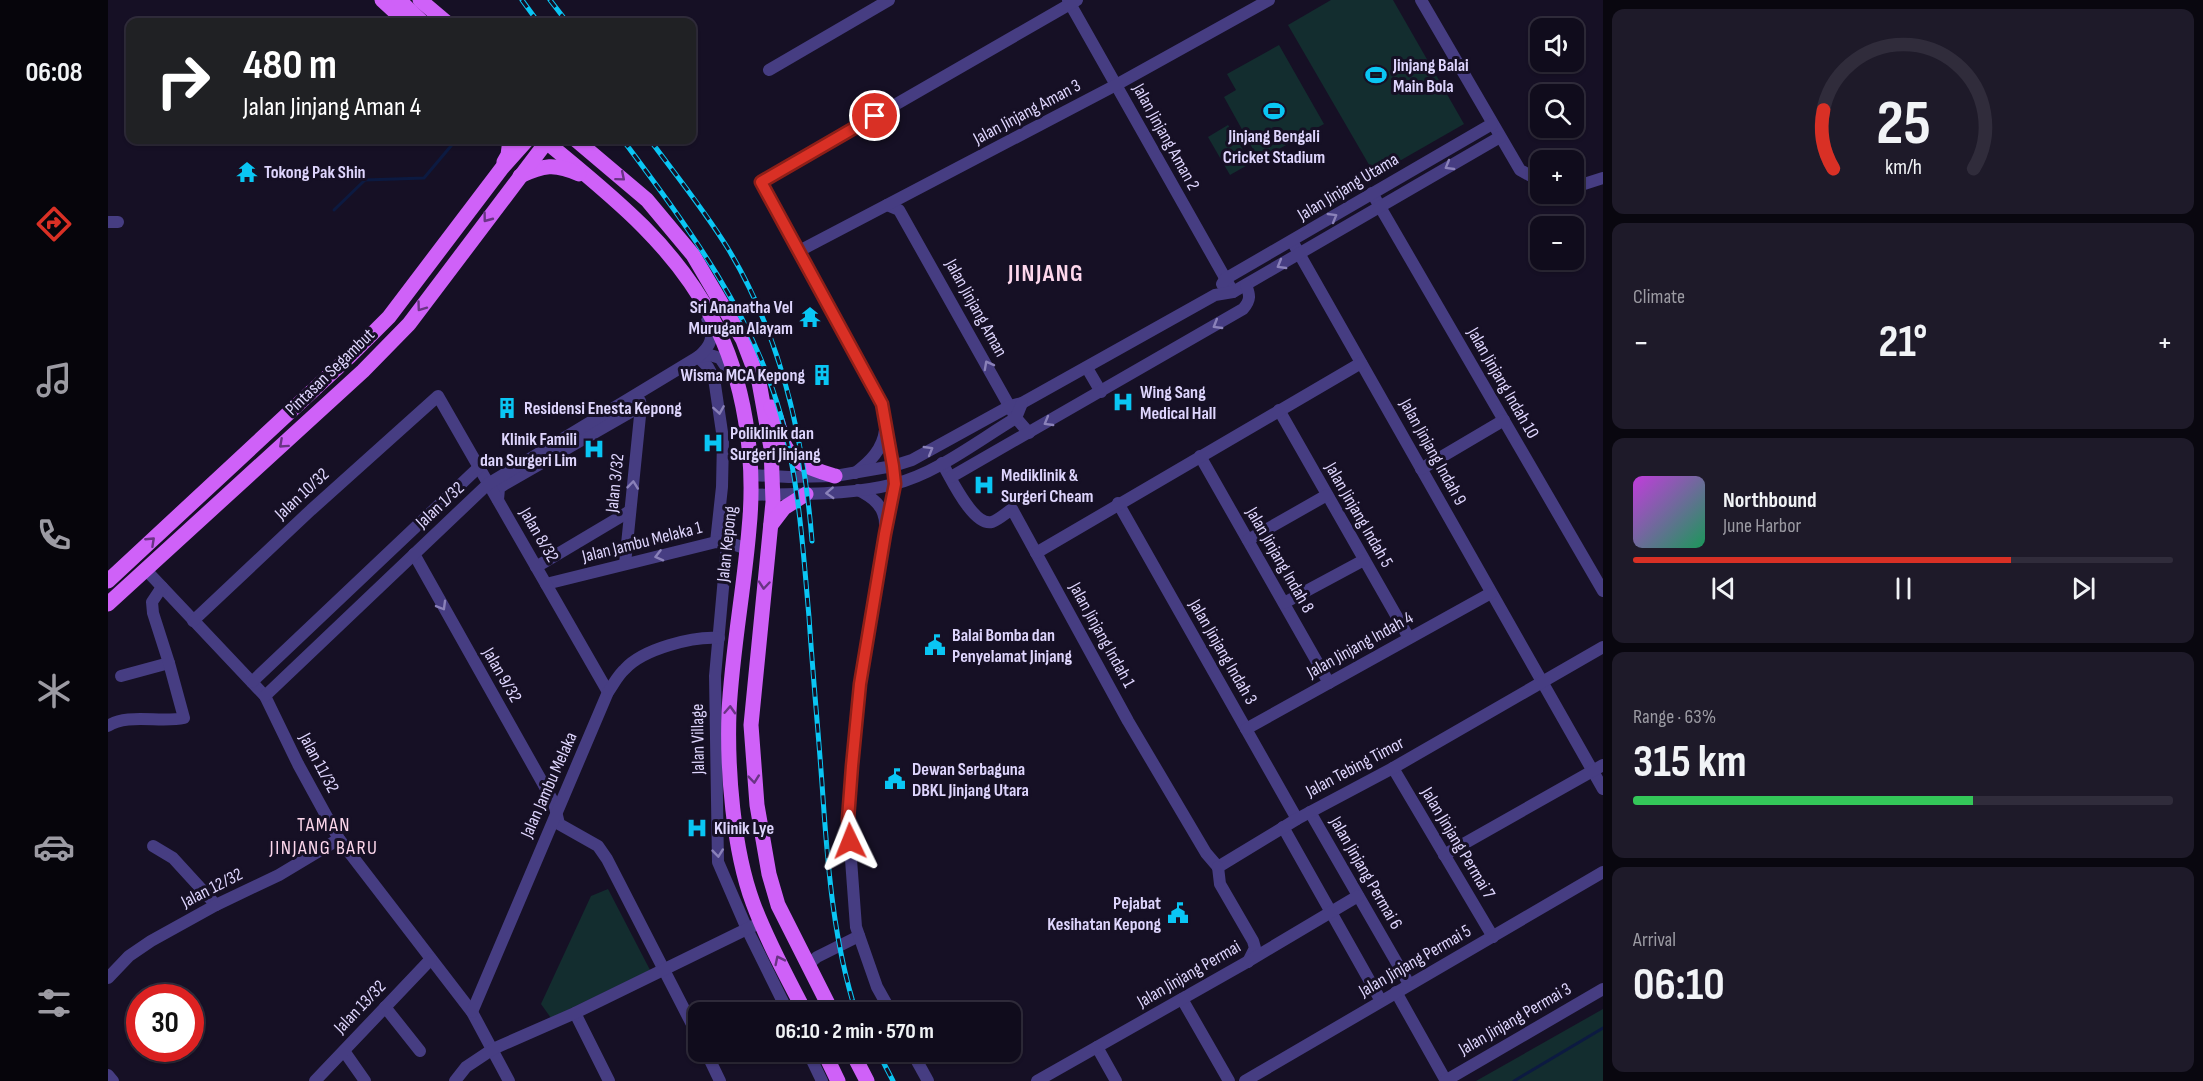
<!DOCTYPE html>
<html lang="en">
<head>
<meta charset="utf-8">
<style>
	body { margin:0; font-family:"Sofia Sans Condensed",sans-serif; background:#1e1a29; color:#f1f3f6; height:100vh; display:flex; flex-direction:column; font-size:22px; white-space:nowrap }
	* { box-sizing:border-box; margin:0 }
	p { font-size:20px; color:#9c9ba3 }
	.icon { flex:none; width:33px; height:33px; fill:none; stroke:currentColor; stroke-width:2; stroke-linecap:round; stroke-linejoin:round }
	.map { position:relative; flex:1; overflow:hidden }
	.panel { display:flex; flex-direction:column; gap:9px; padding:9px; background:#09070f; width:600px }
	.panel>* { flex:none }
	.banner { position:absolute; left:18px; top:18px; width:570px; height:126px; border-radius:12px; box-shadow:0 2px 4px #0004,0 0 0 2px #302c3b; background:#202124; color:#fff; overflow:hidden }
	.buttons { position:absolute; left:1422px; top:18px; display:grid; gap:12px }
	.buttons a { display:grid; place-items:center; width:54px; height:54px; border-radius:12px; background:#100c1c; box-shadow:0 2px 4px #0004,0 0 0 2px #302c3b; font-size:30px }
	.speed { position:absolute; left:18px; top:984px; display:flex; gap:12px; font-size:30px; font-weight:700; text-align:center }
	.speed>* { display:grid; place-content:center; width:78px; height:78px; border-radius:50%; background:#100c1c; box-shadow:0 2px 4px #0004,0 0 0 2px #302c3b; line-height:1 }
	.speed .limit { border:9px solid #d22; background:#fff; color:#111 }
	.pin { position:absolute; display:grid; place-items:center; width:51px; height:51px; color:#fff; margin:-26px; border:3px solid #fff; border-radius:50%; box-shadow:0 2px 6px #0007 }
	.me { position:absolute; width:66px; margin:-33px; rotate:358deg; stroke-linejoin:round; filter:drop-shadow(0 0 4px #0008) }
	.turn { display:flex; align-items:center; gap:21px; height:126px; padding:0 18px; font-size:27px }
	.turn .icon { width:78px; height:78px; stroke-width:2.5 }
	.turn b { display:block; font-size:42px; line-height:51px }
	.big { font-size:45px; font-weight:700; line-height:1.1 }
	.panel .widget { flex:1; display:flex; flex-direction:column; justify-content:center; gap:9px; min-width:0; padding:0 21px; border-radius:12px; background:#1e1a29 }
	.panel .dial { align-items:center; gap:0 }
	.dial svg { height:156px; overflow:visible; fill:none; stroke:#302c3b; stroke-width:7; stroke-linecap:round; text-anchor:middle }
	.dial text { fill:#f1f3f6; stroke:none }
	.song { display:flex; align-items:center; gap:18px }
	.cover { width:72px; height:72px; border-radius:9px; background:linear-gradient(135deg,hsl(290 70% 55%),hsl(150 70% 35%)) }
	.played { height:6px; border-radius:3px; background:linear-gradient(90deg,#d93025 70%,#302c3b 70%) }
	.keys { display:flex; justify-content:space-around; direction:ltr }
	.heat { display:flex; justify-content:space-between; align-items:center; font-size:33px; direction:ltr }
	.charge { height:9px; border-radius:4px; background:linear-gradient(90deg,#34c759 63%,#302c3b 0) }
	.trip { position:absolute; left:580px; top:1002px; width:333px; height:60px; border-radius:12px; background:#100c1c; box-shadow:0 2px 4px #0004,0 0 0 2px #302c3b; font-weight:700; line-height:60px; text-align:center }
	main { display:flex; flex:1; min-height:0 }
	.tab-bar { display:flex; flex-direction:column; width:108px; justify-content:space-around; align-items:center; background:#06050b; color:#9c9ba3 }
	.tab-bar .icon { width:42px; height:42px }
	.tab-bar .current { color:#d93025 }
	.tab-bar b { font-size:27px; color:#f1f3f6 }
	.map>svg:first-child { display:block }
	.green { fill:#132d2f }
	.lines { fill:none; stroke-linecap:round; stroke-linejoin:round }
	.stream { stroke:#0c1a41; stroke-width:3 }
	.minor { stroke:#463d82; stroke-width:12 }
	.major { stroke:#cf61f8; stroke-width:15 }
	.rail-casing { stroke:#0ac6f4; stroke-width:5 }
	.rail { stroke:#161025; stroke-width:3; stroke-dasharray:9; stroke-linecap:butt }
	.oneway { stroke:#8a81b9 }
	.oneway2 { stroke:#693484 }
	.route-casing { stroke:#8d1f18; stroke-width:15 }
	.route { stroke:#d93025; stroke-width:10 }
	.labels { text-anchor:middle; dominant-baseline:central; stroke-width:6; stroke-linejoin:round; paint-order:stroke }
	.poi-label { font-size:18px; font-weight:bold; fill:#ded5fd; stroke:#161025; text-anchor:start }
	.street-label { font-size:18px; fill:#ded5fd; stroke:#161025 }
	.neighbourhood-label { font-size:20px; letter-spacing:1.5px; fill:#fdd7ec; stroke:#161025 }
	.district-label { font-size:24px; font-weight:bold; letter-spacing:1.5px; fill:#fdd7ec; stroke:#161025 }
</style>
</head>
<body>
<main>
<nav class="tab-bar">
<b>06:08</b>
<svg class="icon current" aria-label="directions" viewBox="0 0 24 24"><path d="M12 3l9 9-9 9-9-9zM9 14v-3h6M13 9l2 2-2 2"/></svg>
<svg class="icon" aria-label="music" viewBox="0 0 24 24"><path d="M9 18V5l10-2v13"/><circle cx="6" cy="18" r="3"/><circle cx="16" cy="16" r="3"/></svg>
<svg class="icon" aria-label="phone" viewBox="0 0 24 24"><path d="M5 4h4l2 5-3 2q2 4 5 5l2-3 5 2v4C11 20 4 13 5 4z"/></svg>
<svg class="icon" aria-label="climate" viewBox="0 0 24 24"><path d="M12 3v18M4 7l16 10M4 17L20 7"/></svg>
<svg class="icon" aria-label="car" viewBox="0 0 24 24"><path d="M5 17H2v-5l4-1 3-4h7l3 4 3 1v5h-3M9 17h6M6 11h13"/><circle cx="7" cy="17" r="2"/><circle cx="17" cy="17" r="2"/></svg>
<svg class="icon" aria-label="filters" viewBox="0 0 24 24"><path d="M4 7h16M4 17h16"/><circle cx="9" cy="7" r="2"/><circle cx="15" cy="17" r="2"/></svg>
</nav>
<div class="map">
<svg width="1495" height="1081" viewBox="0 0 1495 1081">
	<rect width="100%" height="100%" fill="#161025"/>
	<!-- green -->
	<g class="green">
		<path d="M1223,0H1285L1356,124L1267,175L1180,25Z"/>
		<path d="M1171,45L1216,124L1151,160L1116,97L1128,90L1119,74Z"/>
		<path d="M1120,125L1143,163L1122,175L1100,137Z"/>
		<path d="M500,889L542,970L443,1018L433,1004L483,896Z"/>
		<path d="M1495,1009V1081H1368Z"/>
	</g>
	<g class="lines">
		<!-- stream -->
		<g class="stream">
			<path d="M226,210L257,180L316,178L348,140"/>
			<path d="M1406,1081L1495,1028"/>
		</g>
		<!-- minor -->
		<g class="minor">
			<path d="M960,0L1125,292"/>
			<path d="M1313,0L1412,170L1432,181"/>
			<path d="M661,70L781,0"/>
			<path d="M1466,185H1473L1495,178"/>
			<path d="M1264,193L1495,591"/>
			<path d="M779,205L791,210L908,418L921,433"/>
			<path d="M0,222H10"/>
			<path d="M1184,241L1495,789"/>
			<path d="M691,251L1008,85L1161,0"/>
			<path d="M1114,284L1117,279L1384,124"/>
			<path d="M590,357L600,367L606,378L615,439L614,487L608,542"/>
			<path d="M590,357L602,355L612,358L622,373"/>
			<path d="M979,368L993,392"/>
			<path d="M1171,410L1301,638"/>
			<path d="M1092,456L1221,683"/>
			<path d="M834,463C842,476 865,527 884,522C890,520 898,513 904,509L1020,721L1098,853L1110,867"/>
			<path d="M1313,469L1396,420"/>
			<path d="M747,473C762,462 775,449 777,430"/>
			<path d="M643,475L681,477L727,476L785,466L804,460L902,406L914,403L1107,295L1125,292L1392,137"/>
			<path d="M843,477L1135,309C1143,300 1142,295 1138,285"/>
			<path d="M750,490C764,497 777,506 777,524"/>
			<path d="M643,495C691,493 739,496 786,484C828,474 871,440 908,418L914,403"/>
			<path d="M390,500L391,488L397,484L533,406"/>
			<path d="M1010,503L1189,819"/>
			<path d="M1140,540L1219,495"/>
			<path d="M619,544L607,676L610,862L639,929L680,1012"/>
			<path d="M928,553L1253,363"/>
			<path d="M306,554L446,803L451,824L490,846L499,859L591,1038"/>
			<path d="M517,564L533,406L532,401"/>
			<path d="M428,567L522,511"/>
			<path d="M38,570L157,696L190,764L231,839L364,1012L401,1081"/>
			<path d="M438,584L608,542L625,544L639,549"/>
			<path d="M1176,603L1256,560"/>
			<path d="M85,621L203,510L330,396L500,692"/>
			<path d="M13,676L61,663"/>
			<path d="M144,682L371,467"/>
			<path d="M157,696L380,484L590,357C603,346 607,337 599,321"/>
			<path d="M0,726C18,713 53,723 76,718L61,663L45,613L44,602L54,587"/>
			<path d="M1138,729L1383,593"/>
			<path d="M1285,768L1385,937"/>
			<path d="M1202,812L1301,984"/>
			<path d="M1175,827L1273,1001"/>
			<path d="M45,846L65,858L108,905"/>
			<path d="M1336,855L1495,765"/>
			<path d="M1110,867L1189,819L1285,768L1495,647"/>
			<path d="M1110,867L1112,884L1145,941L1147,948L1140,962"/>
			<path d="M703,970V962L709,957L751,936"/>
			<path d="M0,978L21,956L43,941L108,905L171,875L231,839"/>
			<path d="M1288,992L1338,1081"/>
			<path d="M1074,999L1121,1081"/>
			<path d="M277,1007L312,1051"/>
			<path d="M364,1012L500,692C505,685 510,675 517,669C535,649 585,636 611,638"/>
			<path d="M783,1012L769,987L748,927L740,819L752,684L777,534L787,484L785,466L774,404L653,182L969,0"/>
			<path d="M467,1013L501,1081"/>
			<path d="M989,1047L1008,1081"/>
			<path d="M236,1051L257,1081"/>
			<path d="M598,1052L612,1081"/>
			<path d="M700,1052L714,1081"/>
			<path d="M804,1052L820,1081"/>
			<path d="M0,1075L5,1081"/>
			<path d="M207,1081L323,959"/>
			<path d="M347,1081L358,1067L385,1049L467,1013L645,926"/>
			<path d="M929,1081L1139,962L1250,896"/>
			<path d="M1137,1081L1495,872"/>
			<path d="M1337,1081L1495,989"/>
		</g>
		<!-- major -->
		<g class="major">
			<path d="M274,0L298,22"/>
			<path d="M291,0L314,22"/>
			<path d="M312,0L338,22"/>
			<path d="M436,140C500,193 564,242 604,318C637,380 648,459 641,529C636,590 624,651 621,712C619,769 625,849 645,903C659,941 679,977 697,1012"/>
			<path d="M468,140L539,200L585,255L635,340L651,382L663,448L665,502L643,725L649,805L661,874L670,905L724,1012"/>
			<path d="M396,162L400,155L402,140"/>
			<path d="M412,176C435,165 447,163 471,174"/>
			<path d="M663,407C670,417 671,428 674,439C683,464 704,469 727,476"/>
			<path d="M663,525L676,508L698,494"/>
			<path d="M0,581L242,356L281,317L394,168L419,140"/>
			<path d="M0,604L255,371L301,324L440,140"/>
			<path d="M716,1052L730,1081"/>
			<path d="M744,1052L759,1081"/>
		</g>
		<defs>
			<g id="rail">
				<path d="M414,0L430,22"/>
				<path d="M442,0L459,22"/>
				<path d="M515,140C578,225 644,312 673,416C691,481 695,550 701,617C705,678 711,738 715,798C720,870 726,943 748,1012"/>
				<path d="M542,140C568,175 596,210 619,247C673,335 696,439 704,541"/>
				<path d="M770,1052L785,1081"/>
			</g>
		</defs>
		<!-- rail casing -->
		<use href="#rail" class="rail-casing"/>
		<!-- rail -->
		<use href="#rail" class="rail"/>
	</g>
	<!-- one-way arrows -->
	<defs><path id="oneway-chevron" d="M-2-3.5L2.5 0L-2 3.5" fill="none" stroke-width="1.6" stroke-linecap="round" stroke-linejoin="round" transform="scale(1.5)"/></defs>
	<g class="oneway">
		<use href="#oneway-chevron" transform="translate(1341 166) rotate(150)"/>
		<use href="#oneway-chevron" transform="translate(1225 217) rotate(-30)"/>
		<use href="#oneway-chevron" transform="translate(1173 265) rotate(150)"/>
		<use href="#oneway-chevron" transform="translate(1109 325) rotate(149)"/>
		<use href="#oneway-chevron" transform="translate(880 365) rotate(-118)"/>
		<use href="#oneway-chevron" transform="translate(611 410) rotate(81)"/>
		<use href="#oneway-chevron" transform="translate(940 422) rotate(150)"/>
		<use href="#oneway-chevron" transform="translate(821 450) rotate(-30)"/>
		<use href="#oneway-chevron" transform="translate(525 485) rotate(-84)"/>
		<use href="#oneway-chevron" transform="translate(722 493) rotate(177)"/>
		<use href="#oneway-chevron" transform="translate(551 556) rotate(166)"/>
		<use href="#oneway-chevron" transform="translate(334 606) rotate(60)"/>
		<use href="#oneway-chevron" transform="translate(610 853) rotate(84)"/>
	</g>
	<g class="oneway2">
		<use href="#oneway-chevron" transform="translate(513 177) rotate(40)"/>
		<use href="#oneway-chevron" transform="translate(379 218) rotate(127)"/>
		<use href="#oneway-chevron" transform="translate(313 307) rotate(126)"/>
		<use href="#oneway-chevron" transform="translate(175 444) rotate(138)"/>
		<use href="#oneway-chevron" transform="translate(43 541) rotate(-43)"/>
		<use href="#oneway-chevron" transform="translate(656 585) rotate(95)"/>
		<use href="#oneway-chevron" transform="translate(622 710) rotate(-87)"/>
		<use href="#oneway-chevron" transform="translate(646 779) rotate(84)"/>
		<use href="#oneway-chevron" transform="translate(671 960) rotate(-116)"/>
	</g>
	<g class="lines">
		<defs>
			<path id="route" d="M742,841L740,819L744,766L752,684L777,534L787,484L785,466L774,404L653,182L767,116"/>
		</defs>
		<!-- route casing -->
		<use href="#route" class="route-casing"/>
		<!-- route -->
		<use href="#route" class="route"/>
	</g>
	<!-- icons -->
	<defs>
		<symbol id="stadium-bare" viewBox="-9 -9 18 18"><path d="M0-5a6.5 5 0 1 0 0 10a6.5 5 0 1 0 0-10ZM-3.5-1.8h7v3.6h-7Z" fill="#0ac6f4" stroke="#161025" stroke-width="2.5" paint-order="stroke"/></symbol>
		<symbol id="temple-bare" viewBox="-9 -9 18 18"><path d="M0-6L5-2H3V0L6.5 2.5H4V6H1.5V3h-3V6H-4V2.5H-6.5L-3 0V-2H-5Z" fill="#0ac6f4" stroke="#161025" stroke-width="2.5" paint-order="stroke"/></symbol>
		<symbol id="building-bare" viewBox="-9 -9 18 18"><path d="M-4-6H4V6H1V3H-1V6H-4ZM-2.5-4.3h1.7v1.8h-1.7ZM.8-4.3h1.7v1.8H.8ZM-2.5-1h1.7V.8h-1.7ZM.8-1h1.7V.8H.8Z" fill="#0ac6f4" stroke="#161025" stroke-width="2.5" paint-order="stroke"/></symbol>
		<symbol id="hospital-bare" viewBox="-9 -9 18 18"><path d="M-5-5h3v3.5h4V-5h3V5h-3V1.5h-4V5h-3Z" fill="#0ac6f4" stroke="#161025" stroke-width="2.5" paint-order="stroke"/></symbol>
		<symbol id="civic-bare" viewBox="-9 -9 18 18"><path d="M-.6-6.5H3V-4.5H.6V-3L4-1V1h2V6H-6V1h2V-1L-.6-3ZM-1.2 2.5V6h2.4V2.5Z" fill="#0ac6f4" stroke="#161025" stroke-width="2.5" paint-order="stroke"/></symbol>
	</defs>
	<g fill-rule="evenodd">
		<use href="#stadium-bare" x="1253" y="60" width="30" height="30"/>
		<use href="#stadium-bare" x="1151" y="96" width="30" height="30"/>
		<use href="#temple-bare" x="124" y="157" width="30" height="30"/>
		<use href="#temple-bare" x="687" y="302" width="30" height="30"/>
		<use href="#building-bare" x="699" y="360" width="30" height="30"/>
		<use href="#hospital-bare" x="1000" y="387" width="30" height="30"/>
		<use href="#building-bare" x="384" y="393" width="30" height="30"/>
		<use href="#hospital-bare" x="590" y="428" width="30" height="30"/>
		<use href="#hospital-bare" x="471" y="434" width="30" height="30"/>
		<use href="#hospital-bare" x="861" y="470" width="30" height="30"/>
		<use href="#civic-bare" x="812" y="630" width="30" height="30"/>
		<use href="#civic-bare" x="772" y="764" width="30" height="30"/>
		<use href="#hospital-bare" x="574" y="813" width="30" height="30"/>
		<use href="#civic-bare" x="1055" y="898" width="30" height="30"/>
	</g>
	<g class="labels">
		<!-- poi labels -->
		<g class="poi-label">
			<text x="1285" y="65">Jinjang Balai<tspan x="1285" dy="21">Main Bola</tspan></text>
			<text x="1166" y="136" text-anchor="middle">Jinjang Bengali<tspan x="1166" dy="21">Cricket Stadium</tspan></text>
			<text x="156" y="172">Tokong Pak Shin</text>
			<text x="685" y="307" text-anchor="end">Sri Ananatha Vel<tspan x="685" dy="21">Murugan Alayam</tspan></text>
			<text x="697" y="375" text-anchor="end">Wisma MCA Kepong</text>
			<text x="1032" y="392">Wing Sang<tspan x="1032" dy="21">Medical Hall</tspan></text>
			<text x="416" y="408">Residensi Enesta Kepong</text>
			<text x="622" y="433">Poliklinik dan<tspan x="622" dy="21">Surgeri Jinjang</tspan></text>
			<text x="469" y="439" text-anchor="end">Klinik Famili<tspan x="469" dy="21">dan Surgeri Lim</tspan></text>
			<text x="893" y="475">Mediklinik &amp;<tspan x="893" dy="21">Surgeri Cheam</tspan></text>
			<text x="844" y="635">Balai Bomba dan<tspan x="844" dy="21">Penyelamat Jinjang</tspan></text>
			<text x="804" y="769">Dewan Serbaguna<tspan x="804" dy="21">DBKL Jinjang Utara</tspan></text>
			<text x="606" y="828">Klinik Lye</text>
			<text x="1053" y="903" text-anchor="end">Pejabat<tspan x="1053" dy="21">Kesihatan Kepong</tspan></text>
		</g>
		<!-- street labels -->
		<g class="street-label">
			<text transform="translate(919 112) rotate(-28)">Jalan Jinjang Aman 3</text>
			<text transform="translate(1058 137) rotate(61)">Jalan Jinjang Aman 2</text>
			<text transform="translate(1240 187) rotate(-31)">Jalan Jinjang Utama</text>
			<text transform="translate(868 308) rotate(61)">Jalan Jinjang Aman</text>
			<text transform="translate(222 372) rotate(-44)">Pintasan Segambut</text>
			<text transform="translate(1395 383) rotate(60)">Jalan Jinjang Indah 10</text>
			<text transform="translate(1325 452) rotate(61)">Jalan Jinjang Indah 9</text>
			<text transform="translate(507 483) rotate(-84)">Jalan 3/32</text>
			<text transform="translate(194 494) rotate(-43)">Jalan 10/32</text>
			<text transform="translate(332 505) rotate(-43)">Jalan 1/32</text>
			<text transform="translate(1251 515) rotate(60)">Jalan Jinjang Indah 5</text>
			<text transform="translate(431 535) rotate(60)">Jalan 8/32</text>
			<text transform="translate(534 542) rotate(-14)">Jalan Jambu Melaka 1</text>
			<text transform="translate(619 544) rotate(-84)">Jalan Kepong</text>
			<text transform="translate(1172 560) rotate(60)">Jalan Jinjang Indah 8</text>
			<text transform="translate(994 635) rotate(61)">Jalan Jinjang Indah 1</text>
			<text transform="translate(1252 645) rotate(-29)">Jalan Jinjang Indah 4</text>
			<text transform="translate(1115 652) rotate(60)">Jalan Jinjang Indah 3</text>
			<text transform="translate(394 675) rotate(60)">Jalan 9/32</text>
			<text transform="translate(590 739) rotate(-91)">Jalan Village</text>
			<text transform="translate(211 763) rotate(62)">Jalan 11/32</text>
			<text transform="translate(1247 767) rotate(-28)">Jalan Tebing Timor</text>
			<text transform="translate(441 785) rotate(-66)">Jalan Jambu Melaka</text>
			<text transform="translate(1350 843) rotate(59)">Jalan Jinjang Permai 7</text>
			<text transform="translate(1258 873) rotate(60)">Jalan Jinjang Permai 6</text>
			<text transform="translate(104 888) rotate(-27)">Jalan 12/32</text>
			<text transform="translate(1307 961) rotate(-30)">Jalan Jinjang Permai 5</text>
			<text transform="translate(1081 974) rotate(-30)">Jalan Jinjang Permai</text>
			<text transform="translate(252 1007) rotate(-46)">Jalan 13/32</text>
			<text transform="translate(1407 1019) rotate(-30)">Jalan Jinjang Permai 3</text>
		</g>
		<!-- neighbourhood labels -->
		<g class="neighbourhood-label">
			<text x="216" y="825">TAMAN<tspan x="216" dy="23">JINJANG BARU</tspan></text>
		</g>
		<!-- district labels -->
		<g class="district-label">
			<text x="938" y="273">JINJANG</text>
		</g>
	</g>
</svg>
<div class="buttons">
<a><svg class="icon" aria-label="sound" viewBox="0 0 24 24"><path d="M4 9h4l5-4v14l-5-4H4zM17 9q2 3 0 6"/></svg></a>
<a><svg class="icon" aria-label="search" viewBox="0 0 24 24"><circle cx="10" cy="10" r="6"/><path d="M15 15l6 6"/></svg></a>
<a>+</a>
<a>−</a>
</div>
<div class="speed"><div class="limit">30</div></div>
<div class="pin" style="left:767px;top:116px;background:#d93025"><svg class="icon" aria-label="arrive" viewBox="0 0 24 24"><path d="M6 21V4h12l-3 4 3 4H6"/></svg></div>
<svg class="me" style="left:742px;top:841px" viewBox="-20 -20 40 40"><path d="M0-17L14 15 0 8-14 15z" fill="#d93025" stroke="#fff" stroke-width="4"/></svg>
<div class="trip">06:10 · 2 min · 570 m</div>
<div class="banner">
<div class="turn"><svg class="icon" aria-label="right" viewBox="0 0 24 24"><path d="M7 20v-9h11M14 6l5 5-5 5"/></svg><div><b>480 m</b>Jalan Jinjang Aman 4</div></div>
</div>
</div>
<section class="panel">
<div class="widget dial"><svg viewBox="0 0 100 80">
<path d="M14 69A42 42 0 1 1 86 69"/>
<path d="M14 69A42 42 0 0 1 9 39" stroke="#d93025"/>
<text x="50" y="56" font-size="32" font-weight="700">25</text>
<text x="50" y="72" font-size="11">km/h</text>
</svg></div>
<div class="widget"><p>Climate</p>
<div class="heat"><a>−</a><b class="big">21°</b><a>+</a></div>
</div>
<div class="widget">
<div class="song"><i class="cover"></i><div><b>Northbound</b><p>June Harbor</p></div></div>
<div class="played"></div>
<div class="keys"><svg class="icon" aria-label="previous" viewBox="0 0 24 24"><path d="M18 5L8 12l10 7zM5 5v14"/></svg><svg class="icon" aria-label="pause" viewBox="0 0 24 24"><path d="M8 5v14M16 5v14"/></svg><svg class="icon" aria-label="next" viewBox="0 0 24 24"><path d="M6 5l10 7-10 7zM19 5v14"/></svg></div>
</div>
<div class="widget"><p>Range · 63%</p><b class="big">315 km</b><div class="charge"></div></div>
<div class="widget"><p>Arrival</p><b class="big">06:10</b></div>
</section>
</main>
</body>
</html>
